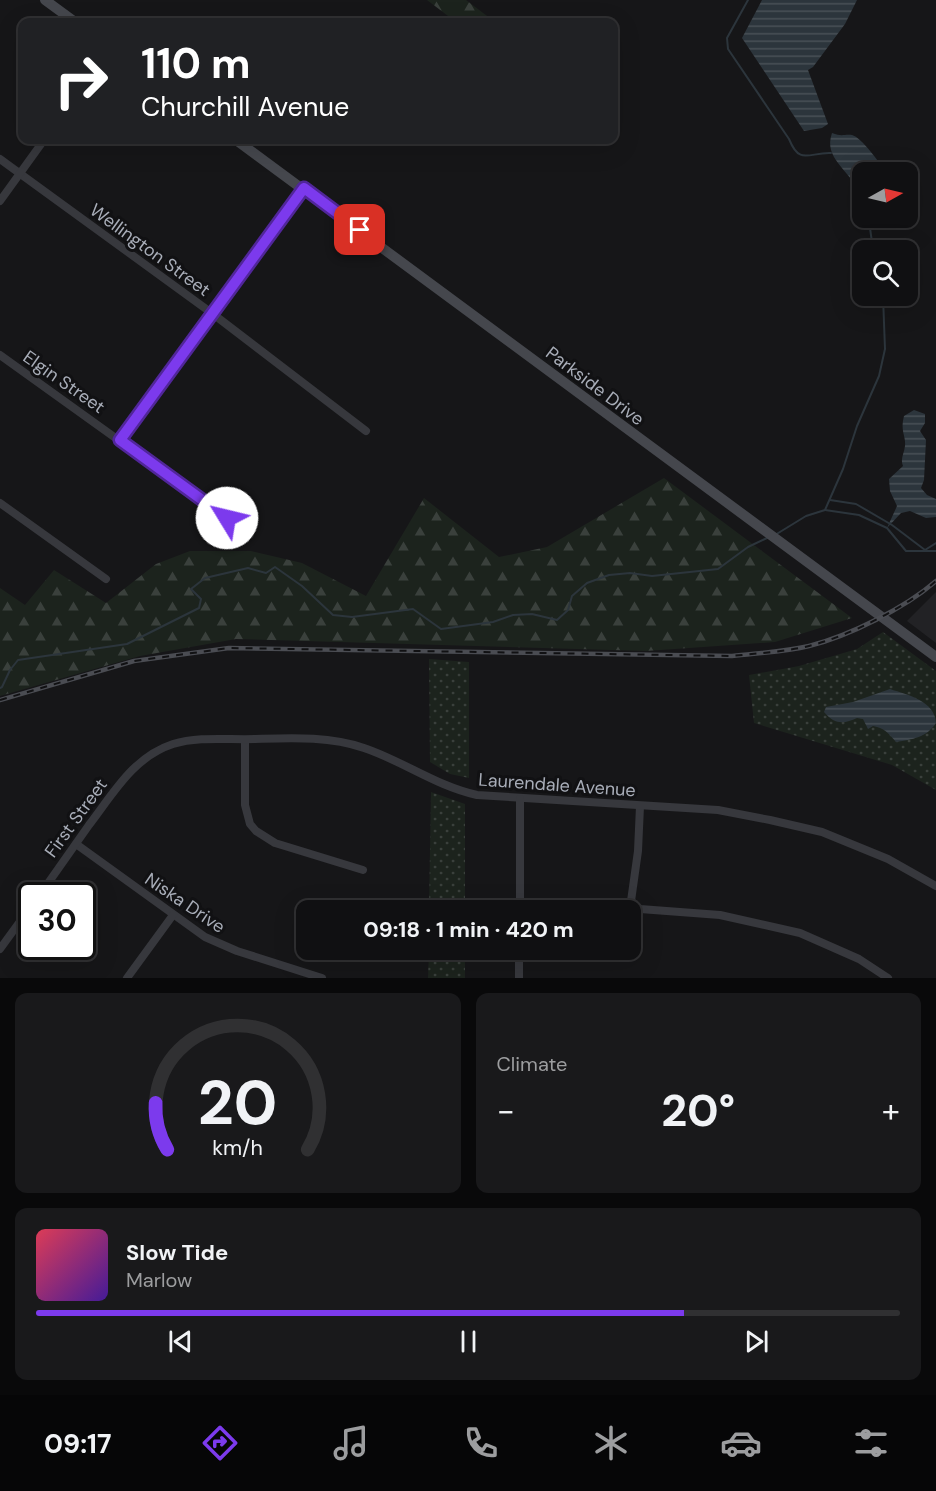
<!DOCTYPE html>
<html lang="en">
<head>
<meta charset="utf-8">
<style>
	body { margin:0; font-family:"DM Sans",sans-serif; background:#19191b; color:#f1f3f6; height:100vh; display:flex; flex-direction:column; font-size:22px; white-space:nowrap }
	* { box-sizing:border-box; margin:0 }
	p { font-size:20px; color:#9c9d9f }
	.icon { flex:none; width:33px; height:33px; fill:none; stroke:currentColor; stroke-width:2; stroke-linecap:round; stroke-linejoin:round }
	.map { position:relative; height:978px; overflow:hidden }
	.drawer { display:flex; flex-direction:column; gap:15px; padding:15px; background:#09090a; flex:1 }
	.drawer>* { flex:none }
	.banner { position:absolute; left:18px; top:18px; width:600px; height:126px; border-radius:12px; box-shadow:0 6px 24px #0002,0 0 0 2px #303032; background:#202124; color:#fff; overflow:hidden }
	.needle { width:39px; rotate:82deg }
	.controls { position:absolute; left:852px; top:162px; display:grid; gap:12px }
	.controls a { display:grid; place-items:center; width:66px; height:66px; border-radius:12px; background:#101012; box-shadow:0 6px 24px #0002,0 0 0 2px #303032; font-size:30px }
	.speed { position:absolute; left:18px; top:882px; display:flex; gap:12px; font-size:30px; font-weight:700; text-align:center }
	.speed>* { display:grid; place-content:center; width:78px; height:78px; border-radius:50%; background:#101012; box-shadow:0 6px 24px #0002,0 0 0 2px #303032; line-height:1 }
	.speed .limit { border:3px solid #111; border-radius:9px; background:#fff; color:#111 }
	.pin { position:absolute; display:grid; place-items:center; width:51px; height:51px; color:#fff; margin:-26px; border-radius:12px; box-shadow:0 3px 9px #0006 }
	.me { position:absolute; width:66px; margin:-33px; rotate:306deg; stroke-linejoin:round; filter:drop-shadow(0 0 4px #0008) }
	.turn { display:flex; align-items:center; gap:21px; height:126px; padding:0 24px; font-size:27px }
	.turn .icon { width:78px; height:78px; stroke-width:2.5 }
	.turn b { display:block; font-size:42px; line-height:51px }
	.big { font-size:45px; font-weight:700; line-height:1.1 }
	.drawer .widget { flex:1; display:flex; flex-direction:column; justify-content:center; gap:9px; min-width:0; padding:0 21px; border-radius:12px; background:#19191b }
	.drawer .dial { align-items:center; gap:0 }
	.dial svg { height:156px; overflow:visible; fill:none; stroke:#303032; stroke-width:7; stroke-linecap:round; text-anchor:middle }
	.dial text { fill:#f1f3f6; stroke:none }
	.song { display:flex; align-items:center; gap:18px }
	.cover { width:72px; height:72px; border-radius:9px; background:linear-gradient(135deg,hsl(350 70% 55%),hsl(260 70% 35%)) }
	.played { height:6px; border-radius:3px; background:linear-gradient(90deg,#7c3aed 75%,#303032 75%) }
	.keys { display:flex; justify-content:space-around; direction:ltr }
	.heat { display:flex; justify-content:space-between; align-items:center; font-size:33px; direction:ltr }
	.drawer .tiles { flex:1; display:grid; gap:15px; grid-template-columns:1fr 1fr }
	.widget:last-child { grid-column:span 2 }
	.trip { position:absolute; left:296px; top:900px; width:345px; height:60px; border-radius:12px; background:#101012; box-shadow:0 6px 24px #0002,0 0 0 2px #303032; font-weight:700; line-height:60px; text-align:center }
	.tab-bar { display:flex; height:96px; justify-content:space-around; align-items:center; background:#060607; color:#9c9d9f }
	.tab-bar .icon { width:42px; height:42px }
	.tab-bar .current { color:#7c3aed }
	.tab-bar b { font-size:27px; color:#f1f3f6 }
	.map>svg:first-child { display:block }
	.built { fill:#222225 }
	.green { fill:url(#green-dots) }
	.forest { fill:url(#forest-firs) }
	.water { fill:url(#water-rules) }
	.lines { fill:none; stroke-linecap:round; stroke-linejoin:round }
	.stream { stroke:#2c353c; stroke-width:2 }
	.minor { stroke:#37383d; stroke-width:8 }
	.secondary { stroke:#45474d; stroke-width:10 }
	.rail-casing { stroke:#4a4c52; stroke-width:4.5 }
	.rail { stroke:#111113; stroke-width:2; stroke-dasharray:7; stroke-linecap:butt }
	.route-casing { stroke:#51269a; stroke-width:15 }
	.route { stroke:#7c3aed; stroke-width:10 }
	.labels { text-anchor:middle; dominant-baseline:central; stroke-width:6; stroke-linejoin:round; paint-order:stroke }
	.street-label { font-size:18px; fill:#a8adb8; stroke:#111113 }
</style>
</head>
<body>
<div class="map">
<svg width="936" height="978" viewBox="0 0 936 978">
	<defs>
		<pattern id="green-dots" width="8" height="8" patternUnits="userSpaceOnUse" patternTransform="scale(1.5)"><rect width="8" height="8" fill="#1c231d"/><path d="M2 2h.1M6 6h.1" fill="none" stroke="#3a403c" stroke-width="1.8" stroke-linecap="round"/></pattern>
		<pattern id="forest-firs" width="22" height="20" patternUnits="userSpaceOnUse" patternTransform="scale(1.5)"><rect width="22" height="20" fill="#1c231d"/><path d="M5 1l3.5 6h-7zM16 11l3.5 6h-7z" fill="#3a403c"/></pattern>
		<pattern id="water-rules" width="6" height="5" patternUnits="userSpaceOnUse" patternTransform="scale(1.5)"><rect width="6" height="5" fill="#2c353c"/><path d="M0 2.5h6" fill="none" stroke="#485056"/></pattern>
	</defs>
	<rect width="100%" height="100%" fill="#161618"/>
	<!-- built -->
	<path class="built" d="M936,592V643L907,621Z"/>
	<!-- green -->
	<g class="green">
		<path d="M883,632L936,671V790L892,765L754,723L749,675L799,666L857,649Z"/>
		<path d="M429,659L469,662V778L450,774L430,762Z"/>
		<path d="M431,792L465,804V910H429Z"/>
		<path d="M429,950H465V978H428Z"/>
	</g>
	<!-- forest -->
	<g class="forest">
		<path d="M427,0H466L495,22H456Z"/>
		<path d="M664,478L852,618L775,642L646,651L236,639L140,656L0,696V588L25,605L54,570L106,603L156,564L190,551H251L302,563L366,596L424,498L499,557L547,547Z"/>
	</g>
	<!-- water -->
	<g class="water">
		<path d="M762,0H857L845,24L813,67L808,70L828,124L822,128L804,131L742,38Z"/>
		<path d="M832,133C842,137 844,134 852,135C861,137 881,164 885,172H862V218H868L863,220C856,209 862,203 858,192C849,168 823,159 832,133Z"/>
		<path d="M914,410L925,414V423L920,431L926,440L924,480L921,488L927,495L936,499V517L926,518L910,511L901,513L887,528L897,506L890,491L889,479L903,466C900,459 904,454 905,446C906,435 900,432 904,416Z"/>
		<path d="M890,689C908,695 935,701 936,723C926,738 913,739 896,742C889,734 885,728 873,726L868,729L863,719L857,718C844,724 835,725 824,712L826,707L853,702Z"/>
	</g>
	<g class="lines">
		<!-- stream -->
		<g class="stream">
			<path d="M748,0L727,38L728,49L789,139C800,166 809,152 831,153"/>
			<path d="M870,218L868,224L870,228L873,250"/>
			<path d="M830,500L856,504L892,525L925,550L936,543"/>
			<path d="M825,510L859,515L887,528L906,551H936"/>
			<path d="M775,535L806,516L825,510L843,469L857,426L879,376L885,349L883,296"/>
			<path d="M0,688L2,687L10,670L18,660L127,644L199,608L201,599L191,589L205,578L248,568L266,573L275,567L302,586L333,615L352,617L413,609L441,629L493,622L513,615L532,614L557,620L568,610L572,596L587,583L609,575L630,573L652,576L718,569L748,547L767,538"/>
		</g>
		<!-- minor -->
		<g class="minor">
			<path d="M0,159L213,314L366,431"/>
			<path d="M0,201L44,140"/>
			<path d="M0,355L227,518"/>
			<path d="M120,440L304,188"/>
			<path d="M0,503L106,579"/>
			<path d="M245,740V805L250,824L256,831L275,843L363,870"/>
			<path d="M640,806L638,851L631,901L640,909L720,915L800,933L859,959L888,978"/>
			<path d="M76,844L205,937L237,951L322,978"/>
			<path d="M39,896C56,872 72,849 89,825C113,794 133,757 173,744C199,736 228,740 255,739C291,738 329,736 364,748C403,761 436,786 477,795L718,810L770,820L822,832L888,859L936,886"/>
			<path d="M520,910V799"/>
			<path d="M0,949L32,905"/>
			<path d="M127,978L173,915"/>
			<path d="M519,978V950"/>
		</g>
		<!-- secondary -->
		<g class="secondary">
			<path d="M45,0L75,22"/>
			<path d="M236,140L936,657"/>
		</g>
		<defs>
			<path id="rail" d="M0,700L134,661L229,648L732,656C758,653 784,652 809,646C849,636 905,608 936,581"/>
		</defs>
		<!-- rail casing -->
		<use href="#rail" class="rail-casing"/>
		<!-- rail -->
		<use href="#rail" class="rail"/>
	</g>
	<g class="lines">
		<defs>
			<path id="route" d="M227,518L120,440L304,188L360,230"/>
		</defs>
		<!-- route casing -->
		<use href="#route" class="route-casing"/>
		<!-- route -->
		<use href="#route" class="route"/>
	</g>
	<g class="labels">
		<!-- street labels -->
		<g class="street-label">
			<text transform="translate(150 250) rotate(36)">Wellington Street</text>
			<text transform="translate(64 382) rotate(35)">Elgin Street</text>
			<text transform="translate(595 386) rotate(37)">Parkside Drive</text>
			<text transform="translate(557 785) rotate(4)">Laurendale Avenue</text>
			<text transform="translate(76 818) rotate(-54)">First Street</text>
			<text transform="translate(185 903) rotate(34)">Niska Drive</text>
		</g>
	</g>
</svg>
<div class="controls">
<a><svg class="needle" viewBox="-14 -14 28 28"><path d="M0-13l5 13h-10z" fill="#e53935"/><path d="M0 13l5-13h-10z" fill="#9c9d9f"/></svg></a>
<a><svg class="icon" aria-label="search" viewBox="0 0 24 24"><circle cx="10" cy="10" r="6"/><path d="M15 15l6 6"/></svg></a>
</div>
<div class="speed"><div class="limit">30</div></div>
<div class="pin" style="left:360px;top:230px;background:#d93025"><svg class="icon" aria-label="arrive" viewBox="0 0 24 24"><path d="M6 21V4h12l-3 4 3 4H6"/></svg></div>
<svg class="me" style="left:227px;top:518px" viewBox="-20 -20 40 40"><circle r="19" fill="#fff"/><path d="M0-13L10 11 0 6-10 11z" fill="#7c3aed"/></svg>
<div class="trip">09:18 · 1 min · 420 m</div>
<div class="banner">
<div class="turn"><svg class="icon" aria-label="right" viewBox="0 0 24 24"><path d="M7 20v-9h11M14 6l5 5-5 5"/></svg><div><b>110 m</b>Churchill Avenue</div></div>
</div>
</div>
<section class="drawer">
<div class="tiles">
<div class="widget dial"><svg viewBox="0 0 100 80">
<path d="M14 69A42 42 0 1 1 86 69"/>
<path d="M14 69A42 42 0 0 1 8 45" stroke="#7c3aed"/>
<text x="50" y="56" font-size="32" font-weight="700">20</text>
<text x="50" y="72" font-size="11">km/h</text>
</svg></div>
<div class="widget"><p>Climate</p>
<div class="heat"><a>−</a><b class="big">20°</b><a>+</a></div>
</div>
<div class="widget">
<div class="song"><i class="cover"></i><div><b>Slow Tide</b><p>Marlow</p></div></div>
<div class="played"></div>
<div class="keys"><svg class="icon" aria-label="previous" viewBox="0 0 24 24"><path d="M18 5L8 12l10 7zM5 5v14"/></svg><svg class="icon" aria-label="pause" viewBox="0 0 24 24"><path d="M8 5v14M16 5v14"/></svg><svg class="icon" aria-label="next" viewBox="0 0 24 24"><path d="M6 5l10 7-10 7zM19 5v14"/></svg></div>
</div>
</div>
</section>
<nav class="tab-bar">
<b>09:17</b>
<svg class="icon current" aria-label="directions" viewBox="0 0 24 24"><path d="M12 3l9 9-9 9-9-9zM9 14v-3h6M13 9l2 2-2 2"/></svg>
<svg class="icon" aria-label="music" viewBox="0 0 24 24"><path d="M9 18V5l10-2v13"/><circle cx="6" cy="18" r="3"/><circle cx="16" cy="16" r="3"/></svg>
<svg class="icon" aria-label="phone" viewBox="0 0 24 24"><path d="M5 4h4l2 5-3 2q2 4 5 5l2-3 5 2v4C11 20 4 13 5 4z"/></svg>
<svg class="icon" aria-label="climate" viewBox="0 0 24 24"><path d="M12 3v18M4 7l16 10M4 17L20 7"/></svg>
<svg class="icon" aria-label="car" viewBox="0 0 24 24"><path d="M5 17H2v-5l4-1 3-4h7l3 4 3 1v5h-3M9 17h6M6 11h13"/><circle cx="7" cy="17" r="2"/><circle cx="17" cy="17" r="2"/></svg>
<svg class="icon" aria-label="filters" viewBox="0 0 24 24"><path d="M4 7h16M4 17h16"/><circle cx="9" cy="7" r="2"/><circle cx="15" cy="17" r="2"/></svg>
</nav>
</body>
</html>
